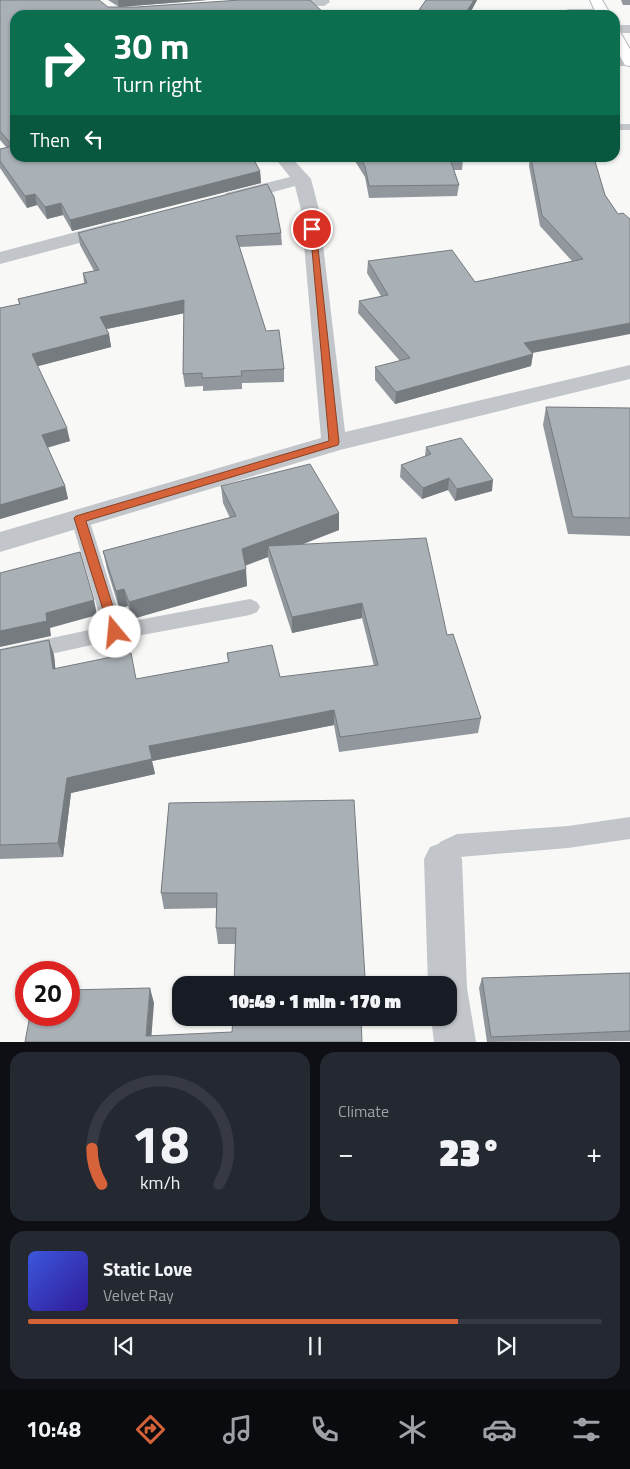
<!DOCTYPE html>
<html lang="en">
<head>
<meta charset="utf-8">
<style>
	body { margin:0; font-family:"Titillium Web",sans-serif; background:#242831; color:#f1f3f6; height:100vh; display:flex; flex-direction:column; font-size:19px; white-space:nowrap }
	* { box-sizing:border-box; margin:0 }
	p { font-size:16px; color:#9ea1a6 }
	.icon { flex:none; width:28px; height:28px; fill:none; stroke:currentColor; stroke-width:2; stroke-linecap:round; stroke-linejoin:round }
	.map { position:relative; height:1042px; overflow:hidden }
	.sheet { display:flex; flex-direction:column; gap:10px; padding:10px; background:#0d0f14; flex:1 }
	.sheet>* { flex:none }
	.hud { position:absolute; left:10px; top:10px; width:610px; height:152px; border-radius:15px; box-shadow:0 1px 4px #0004; background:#0b6e4f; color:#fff; overflow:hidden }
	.speed { position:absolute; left:15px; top:961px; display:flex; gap:10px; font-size:25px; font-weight:700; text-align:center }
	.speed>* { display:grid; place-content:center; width:65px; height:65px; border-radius:50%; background:#171b24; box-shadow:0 1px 4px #0004; line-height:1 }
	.speed .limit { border:8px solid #d22; background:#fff; color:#111 }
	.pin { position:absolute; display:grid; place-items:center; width:42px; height:42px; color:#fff; margin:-21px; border:2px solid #fff; border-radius:50%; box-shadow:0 1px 5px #0007 }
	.me { position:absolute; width:55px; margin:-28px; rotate:343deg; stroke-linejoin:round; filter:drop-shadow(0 0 4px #0008) }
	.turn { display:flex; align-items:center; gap:18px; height:105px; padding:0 20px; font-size:22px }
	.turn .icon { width:65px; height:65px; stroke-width:2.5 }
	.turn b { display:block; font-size:35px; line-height:42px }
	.then { display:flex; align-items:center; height:48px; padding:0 20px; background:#0003; gap:10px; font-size:19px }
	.big { font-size:38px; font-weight:800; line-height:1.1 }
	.sheet .tile { flex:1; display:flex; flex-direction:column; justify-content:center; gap:8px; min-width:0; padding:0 18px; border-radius:15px; background:#242831 }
	.sheet .dial { align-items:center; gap:0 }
	.dial svg { height:130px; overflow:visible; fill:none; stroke:#363941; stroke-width:7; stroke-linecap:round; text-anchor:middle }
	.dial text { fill:#f1f3f6; stroke:none }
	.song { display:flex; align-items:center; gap:15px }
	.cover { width:60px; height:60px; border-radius:8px; background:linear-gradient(135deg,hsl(230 70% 55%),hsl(250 70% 35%)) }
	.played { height:5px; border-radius:2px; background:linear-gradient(90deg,#d56238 75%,#363941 75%) }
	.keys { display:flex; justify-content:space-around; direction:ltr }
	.heat { display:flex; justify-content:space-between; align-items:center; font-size:28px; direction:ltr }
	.sheet .tiles { flex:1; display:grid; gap:10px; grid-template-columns:1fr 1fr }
	.tile:last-child { grid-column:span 2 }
	.trip { position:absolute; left:172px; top:976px; width:285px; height:50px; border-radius:15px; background:#171b24; box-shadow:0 1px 4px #0004; font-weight:800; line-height:50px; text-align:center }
	.tabs { display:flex; height:80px; justify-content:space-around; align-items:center; background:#090b0e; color:#9ea1a6 }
	.tabs .icon { width:35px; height:35px }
	.tabs .on { color:#d56238 }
	.tabs b { font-size:22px; color:#f1f3f6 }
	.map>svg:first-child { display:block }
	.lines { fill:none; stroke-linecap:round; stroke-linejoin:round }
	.secondary-casing { stroke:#b4b9bd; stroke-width:2 }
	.lane { fill:#c2c5c9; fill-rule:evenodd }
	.street { fill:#c2c5c9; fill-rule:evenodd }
	.secondary { fill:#fff; fill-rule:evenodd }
	.wall { fill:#91979d }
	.shaded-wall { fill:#767b7f }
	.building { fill:#a9b0b6; stroke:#767b7f }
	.route { fill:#d56238; stroke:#8a4024 }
</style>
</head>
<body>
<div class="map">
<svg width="630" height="1042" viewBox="0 0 630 1042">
	<rect width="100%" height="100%" fill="#f8f8f6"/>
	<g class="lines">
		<defs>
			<g id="secondary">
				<path d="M590,0H602L611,15H597Z"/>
				<path d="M615,31L620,32L630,49V66L625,65L615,48Z"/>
			</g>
		</defs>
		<!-- secondary casing -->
		<use href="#secondary" class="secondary-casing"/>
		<!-- lane -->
		<g class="lane">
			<rect x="615" y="60" width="15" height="6"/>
			<rect x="615" y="124" width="15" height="6"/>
			<path d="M80,513L87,514L89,519L122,623L250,599L257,602L260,607L257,612L250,615L115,640L0,665V649L103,627L71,519L73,514Z"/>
			<path d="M630,817V839L568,848L460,857L452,867L443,871L434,867L430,859L440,842L457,834L568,826Z"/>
		</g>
		<!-- street -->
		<g class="street">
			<path d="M268,0H329L330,2L324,6L274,5L269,4Z"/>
			<path d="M570,9H603L610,13L608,15H563L565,10Z"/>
			<rect x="615" y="25" width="15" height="8"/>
			<path d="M275,158H292L311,179L319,210L345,432L630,365V379L340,450L0,552V532L321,438L301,210L295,186L233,203L226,201L224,197L226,193L290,177Z"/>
			<path d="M114,222L121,224L124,228L121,232L0,264V252Z"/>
			<path d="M443,842L456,847L462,859L467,988L476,1042H434L431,1018H449V985H428L424,859L430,847Z"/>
		</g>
		<!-- secondary -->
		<use href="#secondary" class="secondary"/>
	</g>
	<!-- wall -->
	<g class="wall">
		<path d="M0,0L108,7H137L310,0L15,15L260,171L261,183L72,231L63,215L47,219L37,205L27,208L0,168V149L7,148L0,140Z"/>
		<path d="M108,0H207L119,7Z"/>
		<path d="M426,0H477L469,15H419V10Z"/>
		<path d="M621,0H630V5H623Z"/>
		<path d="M353,158H462L463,159L462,170H454L459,185L457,196L369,198L365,177Z"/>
		<path d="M530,158H594L605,195L618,214L533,353L531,366L395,404L375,380V367L400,361L358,313L359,301L381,296L367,273L368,261L475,282L572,261L540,226L529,166Z"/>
		<path d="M78,233H281L282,245L239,247L266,331L284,369V382L242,383V389L203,391V386L185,387L183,374L184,313L106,329L109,334L111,347L37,366L70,441L47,448L65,486L68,499L0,519V308L19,304L18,299L84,283L83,273L94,271L80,245Z"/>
		<path d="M546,407L630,408V536L568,534L543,425Z"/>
		<path d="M426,447L492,491L455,501L448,490L422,499L400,477L401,465L425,456Z"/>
		<path d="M221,486L339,530L301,545L447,635L481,718L478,733L339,752L334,725L152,761L155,774L71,793L63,857L0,859V650L54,655L55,669L137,679L228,662L227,653L280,677L374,666L362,618L292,633L269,562L268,557L245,566L247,586L132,619L128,606L119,608L107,569L103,551L230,518L223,503Z"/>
		<path d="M169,803L365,977L364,985H234L235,944H218L216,928L217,908L164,909L161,893Z"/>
		<path d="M630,973V1041L487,1042L479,988L482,978Z"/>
	</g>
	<!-- shaded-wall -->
	<g class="shaded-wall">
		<path d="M118,0H207L119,7Z"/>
		<path d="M474,0H477L469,15H465Z"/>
		<path d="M260,171L261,183L72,231L70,220Z"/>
		<path d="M35,194L37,205L27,208L25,196Z"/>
		<path d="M61,203L63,215L47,219L45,207Z"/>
		<path d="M184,300L185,313L102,330L100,317Z"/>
		<path d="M630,323V334L522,355L524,343Z"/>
		<path d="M109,334L111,347L35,367L32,354Z"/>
		<path d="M533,354L531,366L395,404L396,392Z"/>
		<path d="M67,428L70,441L45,448L42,435Z"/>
		<path d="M449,478L448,490L422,499L423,488Z"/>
		<path d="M493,480L492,491L455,501L457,489Z"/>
		<path d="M65,486L68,499L0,519V505Z"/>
		<path d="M339,513V530L271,556L268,546V557L243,566L242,549Z"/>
		<path d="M246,569L247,586L132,619L129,602Z"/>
		<path d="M124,589L128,606L119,608L116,591Z"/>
		<path d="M94,600L97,615L50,628L51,636L0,647V631L46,613Z"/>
		<path d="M362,603V618L292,633V617Z"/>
		<path d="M49,640L54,655L57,684L53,669Z"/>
		<path d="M334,710V725L152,761L155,774L71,793L63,857L58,843L67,778L149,746Z"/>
		<path d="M150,988L154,1003L151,1042L146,1036Z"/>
	</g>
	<!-- building -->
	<g class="building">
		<path d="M0,0H99L108,7H137L240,0H310L326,15H15V158H253L260,171L70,220L61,203L45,207L35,194L25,196L0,161V149L13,146L0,131Z"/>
		<path d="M426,0H474L465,14L419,10Z"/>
		<path d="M360,158H462L463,159H450L459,185L369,186L365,166Z"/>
		<path d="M531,158H594L605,195L618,214L623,213L630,219V323L524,343L533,354L396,392L375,367L410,358L359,301L388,295L368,261L452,250L475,282L583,259L542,215Z"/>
		<path d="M267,184L274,197L281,233L236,236L266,331L279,330L284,369L241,371L242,376L202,378V373L183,374L184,300L100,317L109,334L32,354L67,428L42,435L65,486L0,505V308L20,304L18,299L87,283L83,273L99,270L78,233Z"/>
		<path d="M546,407L630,408V518L573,517Z"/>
		<path d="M461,438L493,480L457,489L449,478L423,488L401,465L431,454L426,447Z"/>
		<path d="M310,464L339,513L242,549L246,569L129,602L124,589L116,591L103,551L236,516L221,486Z"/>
		<path d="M426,538L447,635L453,634L481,718L340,737L334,710L149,746L152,759L67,778L58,843L0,845V650L49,640L53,669L131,653L136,679L229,662L227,653L272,645L280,677L378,665L362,603L292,617L268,546Z"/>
		<path d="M80,552L94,600L46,613L47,621L0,631V573Z"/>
		<path d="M354,800L365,977H358V985H234L236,928H216L217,893H161L169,803Z"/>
		<path d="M630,973V1031L491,1037L482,978Z"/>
		<path d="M150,988L146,1036L232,1032L233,1018H361L362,1042H25L30,1015H69V990Z"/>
	</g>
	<!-- route -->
	<path class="route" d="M310,227L316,229L339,442L338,445L86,521L121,632L120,635H111L74,518L76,516L329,441Z"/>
</svg>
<div class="speed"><div class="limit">20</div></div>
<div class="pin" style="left:312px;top:229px;background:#d93025"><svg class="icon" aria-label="arrive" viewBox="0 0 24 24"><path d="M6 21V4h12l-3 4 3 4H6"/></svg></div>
<svg class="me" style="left:115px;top:632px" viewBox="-20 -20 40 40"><circle r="19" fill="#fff"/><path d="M0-13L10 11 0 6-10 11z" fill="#d56238"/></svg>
<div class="trip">10:49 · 1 min · 170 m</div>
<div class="hud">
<div class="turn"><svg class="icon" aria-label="right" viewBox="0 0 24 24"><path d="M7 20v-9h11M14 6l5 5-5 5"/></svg><div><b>30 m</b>Turn right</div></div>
<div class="then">Then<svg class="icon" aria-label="left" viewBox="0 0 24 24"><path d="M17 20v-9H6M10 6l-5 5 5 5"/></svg></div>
</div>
</div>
<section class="sheet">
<div class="tiles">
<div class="tile dial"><svg viewBox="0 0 100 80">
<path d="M14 69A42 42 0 1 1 86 69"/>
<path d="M14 69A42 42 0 0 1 8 47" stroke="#d56238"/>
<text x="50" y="56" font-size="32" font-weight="700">18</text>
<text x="50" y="72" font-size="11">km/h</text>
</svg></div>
<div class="tile"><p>Climate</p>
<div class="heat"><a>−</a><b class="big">23°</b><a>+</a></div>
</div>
<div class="tile">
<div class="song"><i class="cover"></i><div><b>Static Love</b><p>Velvet Ray</p></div></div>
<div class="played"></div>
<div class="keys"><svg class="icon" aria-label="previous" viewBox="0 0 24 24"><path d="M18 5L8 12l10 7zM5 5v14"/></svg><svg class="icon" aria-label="pause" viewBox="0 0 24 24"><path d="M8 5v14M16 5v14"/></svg><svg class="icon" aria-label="next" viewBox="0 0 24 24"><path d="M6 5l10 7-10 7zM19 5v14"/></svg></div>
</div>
</div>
</section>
<nav class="tabs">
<b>10:48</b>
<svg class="icon on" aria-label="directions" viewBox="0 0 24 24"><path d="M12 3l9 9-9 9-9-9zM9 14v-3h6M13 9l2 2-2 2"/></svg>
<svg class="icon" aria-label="music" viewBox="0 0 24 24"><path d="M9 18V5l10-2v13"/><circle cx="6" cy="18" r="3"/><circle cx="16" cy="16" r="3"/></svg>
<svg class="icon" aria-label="phone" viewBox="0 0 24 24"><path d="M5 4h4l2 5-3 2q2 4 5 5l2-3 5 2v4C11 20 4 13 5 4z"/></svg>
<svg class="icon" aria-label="climate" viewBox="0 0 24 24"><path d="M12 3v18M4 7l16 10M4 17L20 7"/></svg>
<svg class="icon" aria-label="car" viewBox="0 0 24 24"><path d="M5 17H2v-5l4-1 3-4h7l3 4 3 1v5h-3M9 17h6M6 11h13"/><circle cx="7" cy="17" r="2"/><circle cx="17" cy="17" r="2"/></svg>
<svg class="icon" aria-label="filters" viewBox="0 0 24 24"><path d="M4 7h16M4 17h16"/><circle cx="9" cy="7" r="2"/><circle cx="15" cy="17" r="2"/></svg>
</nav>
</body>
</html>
